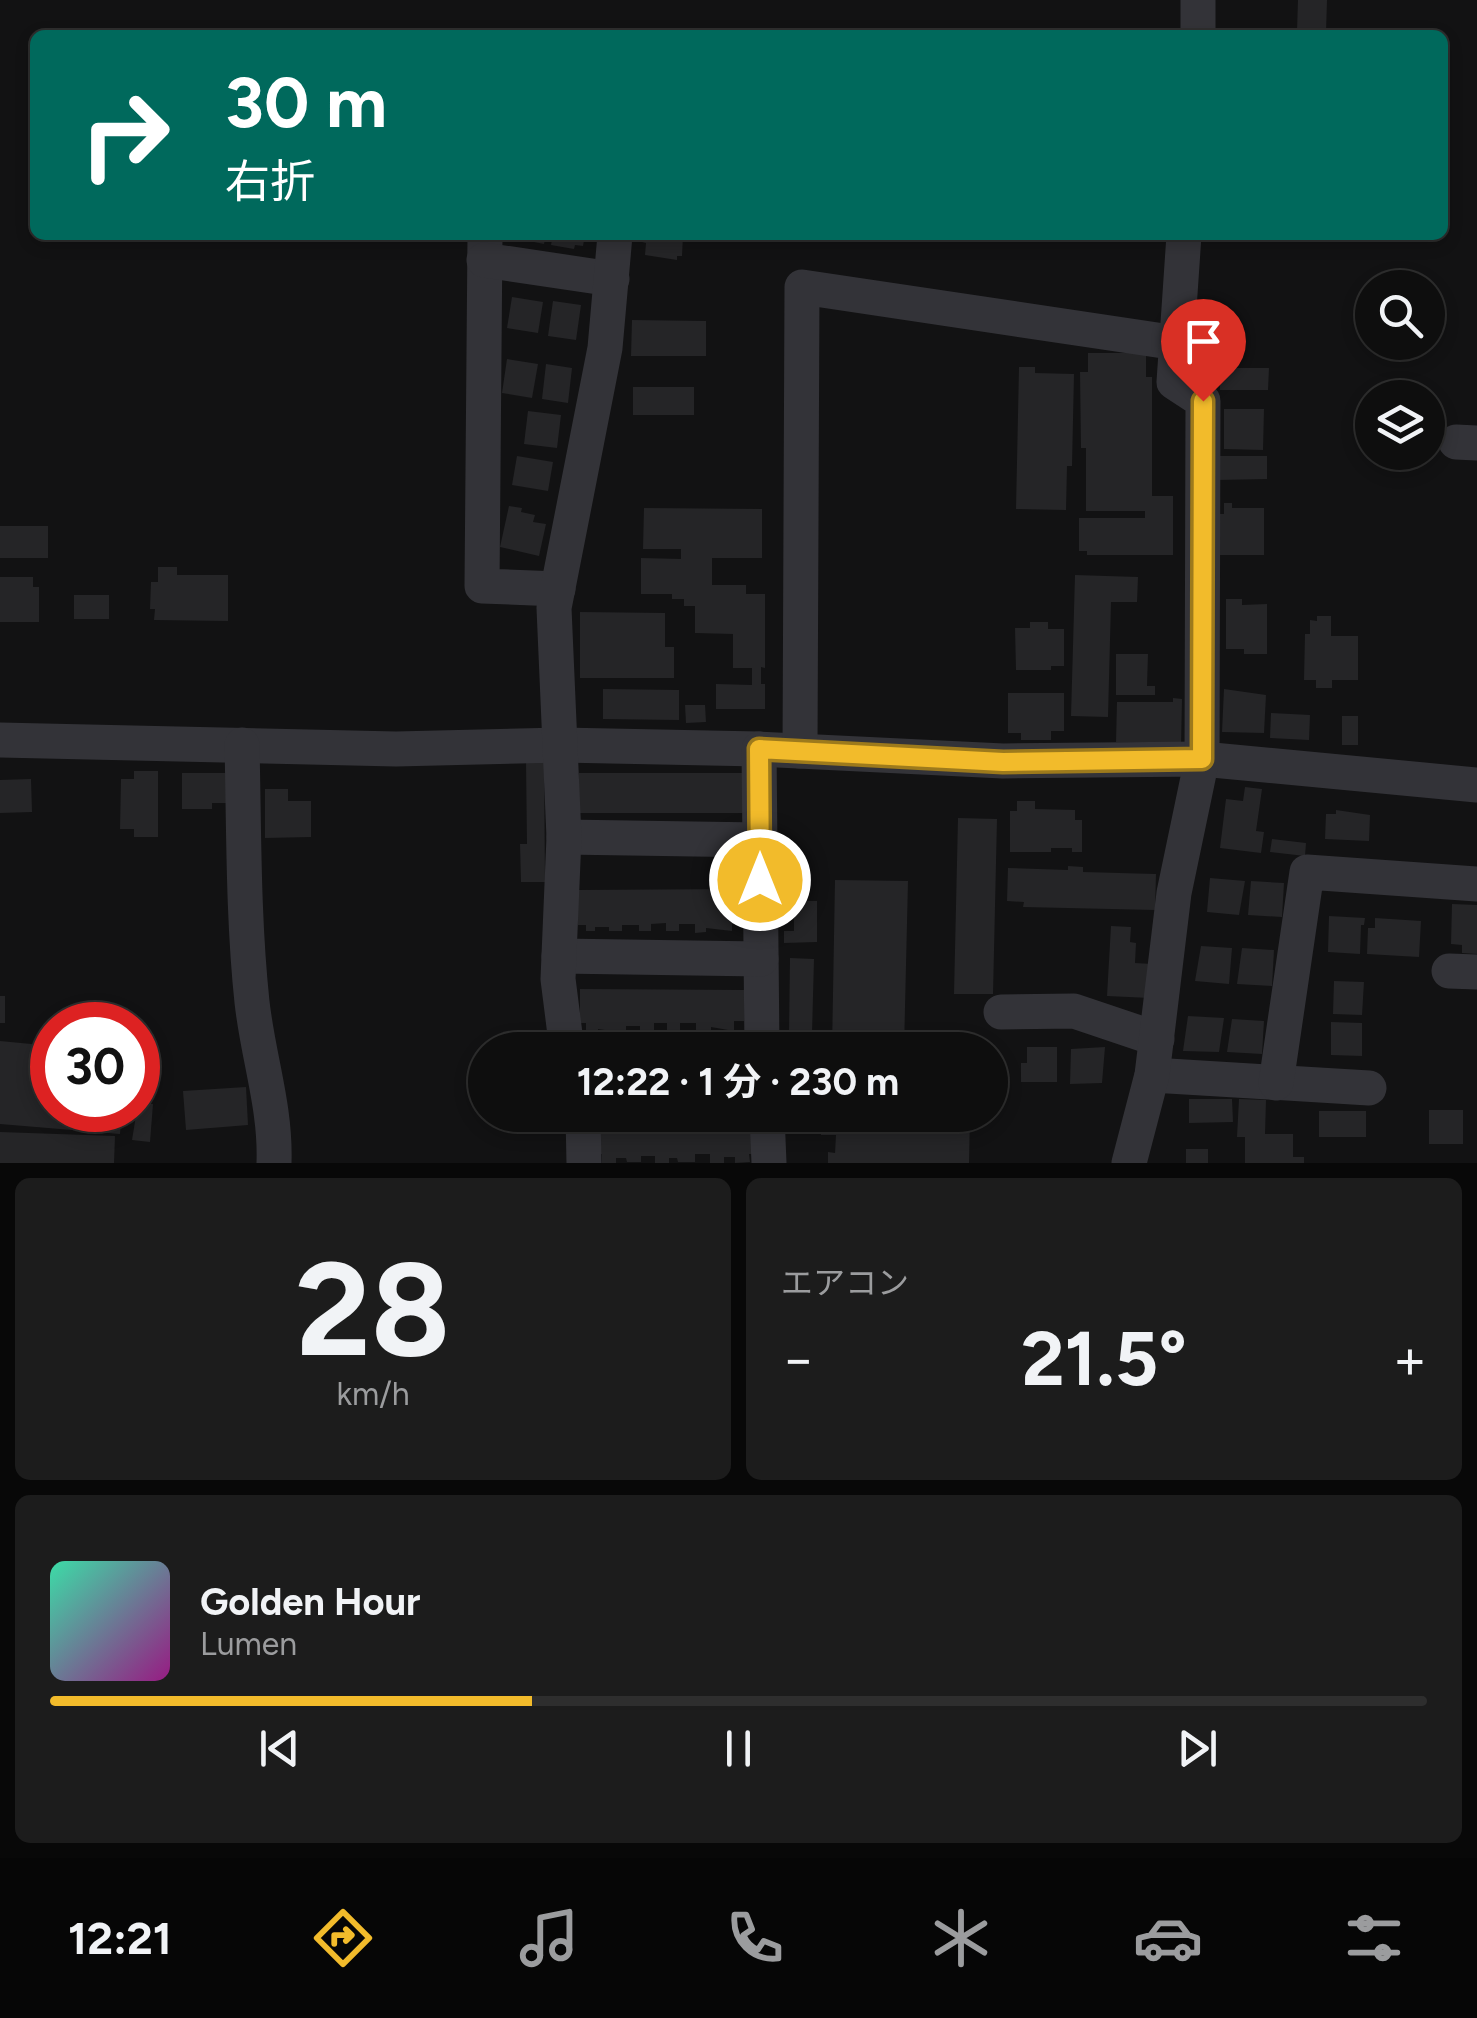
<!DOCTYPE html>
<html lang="ja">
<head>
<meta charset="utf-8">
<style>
	body { margin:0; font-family:Figtree,"Noto Sans JP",sans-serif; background:#1c1c1c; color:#f1f3f6; height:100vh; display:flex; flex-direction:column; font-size:38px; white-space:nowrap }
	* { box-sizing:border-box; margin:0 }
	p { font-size:32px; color:#9b9c9e }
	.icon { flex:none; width:55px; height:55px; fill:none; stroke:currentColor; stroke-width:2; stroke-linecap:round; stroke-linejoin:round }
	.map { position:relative; height:1163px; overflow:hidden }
	.sheet { display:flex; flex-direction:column; gap:15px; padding:15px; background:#080808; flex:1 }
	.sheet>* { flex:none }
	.top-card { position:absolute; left:30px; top:30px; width:1418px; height:210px; border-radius:15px; box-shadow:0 5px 15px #0003,0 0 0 2px #2e2e2e; background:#00695c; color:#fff; overflow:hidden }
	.tools { position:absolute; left:1355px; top:270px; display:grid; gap:20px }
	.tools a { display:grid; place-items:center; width:90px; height:90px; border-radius:50%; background:#0e0e0e; box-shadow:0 5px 15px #0003,0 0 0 2px #2e2e2e; font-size:50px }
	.speed { position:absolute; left:30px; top:1002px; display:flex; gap:20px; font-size:50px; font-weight:700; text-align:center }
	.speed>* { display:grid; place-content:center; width:130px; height:130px; border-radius:50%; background:#0e0e0e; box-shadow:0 5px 15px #0003,0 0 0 2px #2e2e2e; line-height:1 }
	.speed .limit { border:15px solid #d22; background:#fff; color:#111 }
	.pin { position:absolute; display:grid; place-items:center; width:85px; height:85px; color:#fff; margin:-102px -42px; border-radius:50% 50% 50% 0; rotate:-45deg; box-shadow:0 0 10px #0007 }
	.pin .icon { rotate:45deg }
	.me { position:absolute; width:110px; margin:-55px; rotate:0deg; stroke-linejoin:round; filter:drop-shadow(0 0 8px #0008) }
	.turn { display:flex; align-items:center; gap:35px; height:210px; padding:0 30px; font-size:45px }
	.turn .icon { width:130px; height:130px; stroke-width:2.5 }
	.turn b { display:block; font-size:70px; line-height:85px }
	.big { font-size:75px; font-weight:700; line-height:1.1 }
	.sheet .tile { flex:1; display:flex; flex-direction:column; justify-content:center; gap:15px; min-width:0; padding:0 35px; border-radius:15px; background:#1c1c1c }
	.sheet .dial { align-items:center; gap:0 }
	.dial b { font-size:130px; line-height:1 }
	.song { display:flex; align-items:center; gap:30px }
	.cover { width:120px; height:120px; border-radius:15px; background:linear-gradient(135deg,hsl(160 70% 55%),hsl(310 70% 35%)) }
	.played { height:10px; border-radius:5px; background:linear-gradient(90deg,#f2bb2b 35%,#2e2e2e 35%) }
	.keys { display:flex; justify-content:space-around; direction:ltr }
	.heat { display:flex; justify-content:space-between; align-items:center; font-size:55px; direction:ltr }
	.sheet .tiles { flex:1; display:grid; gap:15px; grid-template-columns:1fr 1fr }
	.tile:last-child { grid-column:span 2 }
	.trip { position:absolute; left:468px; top:1032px; width:540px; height:100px; border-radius:50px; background:#0e0e0e; box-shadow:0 5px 15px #0003,0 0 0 2px #2e2e2e; font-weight:700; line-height:100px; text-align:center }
	.tabs { display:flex; height:160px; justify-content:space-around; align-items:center; background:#060606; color:#9b9c9e }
	.tabs .icon { width:70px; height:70px }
	.tabs .active { color:#f2bb2b }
	.tabs b { font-size:45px; color:#f1f3f6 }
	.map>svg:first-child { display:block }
	.building { fill:#252527 }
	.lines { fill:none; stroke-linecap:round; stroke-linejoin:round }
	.minor { stroke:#333338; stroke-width:35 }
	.route-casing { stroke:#9d7a1c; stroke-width:25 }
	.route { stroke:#f2bb2b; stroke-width:18 }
</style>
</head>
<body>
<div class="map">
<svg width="1477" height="1163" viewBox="0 0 1477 1163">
	<rect width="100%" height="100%" fill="#121213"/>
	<!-- building -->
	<g class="building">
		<path d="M1298,0H1327L1326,33L1297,31Z"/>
		<path d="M514,235H546L544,244L514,238Z"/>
		<path d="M553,235H585L583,246L575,245L574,249L551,245Z"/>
		<path d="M642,235H683L682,256H677V260L645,255L646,243L642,242Z"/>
		<path d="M512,297L543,302L538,333L507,328Z"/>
		<path d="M553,301L581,305L576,340L548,336Z"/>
		<path d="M632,320L706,321V356H631Z"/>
		<path d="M1088,353H1146V377H1152V496H1173V555H1087V551H1079V518H1145V511H1086V448H1081L1080,372H1088Z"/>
		<path d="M507,359L538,364L532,398L502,393Z"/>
		<path d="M546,364L572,368L568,403L542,399Z"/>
		<path d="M1019,367H1035V373L1074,374L1072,466H1067L1066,510L1016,509Z"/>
		<path d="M1220,368H1269L1268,390H1220Z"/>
		<rect x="633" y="387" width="61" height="28"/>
		<path d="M1224,409H1264L1263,450L1224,449Z"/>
		<path d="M528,411L561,415L557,448L524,444Z"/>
		<path d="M517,456L553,462L548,491L512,485Z"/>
		<path d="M1216,456H1267V479L1217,480Z"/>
		<path d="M1224,503H1232V508H1264V555H1220V514H1224Z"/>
		<path d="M509,506L522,508L521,512L535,515L533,522L546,524L539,556L500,547Z"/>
		<path d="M644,508L762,509V558H712V585H746V594H765V668L761,667V684H765V709H716V684L752,685V668H733V634L695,633V606H684V599H672V594H641V558L681,559V549H643Z"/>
		<rect x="0" y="526" width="48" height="32"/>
		<path d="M158,567H177V575H228V621L154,620L155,609H150L151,582H158Z"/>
		<path d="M1075,575L1138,577L1137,602H1111L1108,717L1071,716Z"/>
		<path d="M0,577H33V587H39V622H0Z"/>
		<rect x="74" y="595" width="35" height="24"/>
		<path d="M1226,599H1242V605L1267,604V654H1244V649H1226Z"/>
		<path d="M580,612L665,613V647H674V678H580Z"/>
		<path d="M1317,616H1331V636H1358V680H1332V688H1316V680H1304L1305,634H1310V620L1317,621Z"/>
		<path d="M1030,622H1048V629H1064V666H1051V670H1016L1015,628H1030Z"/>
		<path d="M1116,654H1148L1147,686H1155V695H1116Z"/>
		<path d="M603,689L679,690V720L603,719Z"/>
		<path d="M1224,689L1266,695L1264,733L1222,732Z"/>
		<path d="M1008,693H1064V731H1051V740H1021V733H1008Z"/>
		<path d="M1173,698L1182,699L1181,747L1158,742H1116L1117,702H1173Z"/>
		<path d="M685,705H705L706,722L686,723Z"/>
		<path d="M1271,713L1310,715L1309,740L1270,738Z"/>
		<rect x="1342" y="716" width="16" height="29"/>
		<path d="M526,761H544L545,882H521L520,844H527Z"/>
		<path d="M134,771H158V837H134V829H120L121,779H134Z"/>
		<path d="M182,773H227L226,803H212V809H182Z"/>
		<rect x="579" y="773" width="166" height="40"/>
		<path d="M31,779L32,812L0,813V780Z"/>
		<path d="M1245,787L1262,789L1256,831L1264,832L1261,853L1220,848L1226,799L1243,801Z"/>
		<path d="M265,789H288V801H311V837L265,838Z"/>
		<path d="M1017,801H1035V809L1075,810V820H1082V852H1072V848H1051V852H1010V811H1017Z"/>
		<path d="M1336,810L1370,815L1369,841L1325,839L1326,814H1336Z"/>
		<path d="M958,818L997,819L993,994H954Z"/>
		<path d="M1272,839L1306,843L1305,856L1270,852Z"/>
		<path d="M1068,866L1083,867V872L1156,874L1155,910L1023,907L1024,902L1007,901L1008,868L1068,870Z"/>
		<path d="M1210,878L1245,881L1239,915L1207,912Z"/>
		<path d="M835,880L908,881L904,1050H832Z"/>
		<path d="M1251,881L1284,883L1282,917L1248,915Z"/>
		<path d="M743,889V924H732V931L706,928V932L695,933V924H679V931H666V923L651,924V931H639V925H622V931H609V927H595V931H586V925H578V890Z"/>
		<path d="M794,901H817V942L784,943V931H794Z"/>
		<path d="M1452,904L1477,905V954L1462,953V945L1451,944Z"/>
		<path d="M1329,916L1365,918L1364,925H1361L1360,954L1328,952Z"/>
		<path d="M1375,918L1421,921L1419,957L1367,954L1368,928H1375Z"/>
		<path d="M1111,926L1131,927L1130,942L1136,943L1135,963L1152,964L1150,998L1107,996Z"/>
		<path d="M1201,946L1232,948L1229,984L1195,981Z"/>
		<path d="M1242,948L1274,950L1272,986L1237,984Z"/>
		<path d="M790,958L814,959L812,1034H789Z"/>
		<path d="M1334,981L1364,982L1362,1015L1333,1014Z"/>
		<path d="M580,989L744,990V1021H734V1031L711,1027V1032H696V1023H680V1033H667V1023H654V1033H640V1026H626V1033L598,1029V1035L586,1034V1023H580Z"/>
		<rect x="0" y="996" width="5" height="27"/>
		<path d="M1188,1016L1224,1018L1219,1052L1183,1051Z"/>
		<path d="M1232,1019L1264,1021L1262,1054L1227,1052Z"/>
		<path d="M1331,1022L1362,1023V1056L1331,1055Z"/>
		<path d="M0,1041L52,1046V1110L122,1111L120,1134L0,1124Z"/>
		<path d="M1027,1047H1057V1082H1021V1063H1027Z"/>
		<path d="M1105,1047L1102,1083L1070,1084L1071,1049Z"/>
		<path d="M246,1087L248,1125L186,1130L183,1091Z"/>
		<path d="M1189,1099H1232L1233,1122L1189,1123Z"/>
		<path d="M1239,1099L1266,1100L1265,1134H1293V1157H1304V1163H1245V1137H1237Z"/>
		<path d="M138,1103L153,1104L150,1142L132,1140Z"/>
		<rect x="1429" y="1110" width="34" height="34"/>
		<rect x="1319" y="1111" width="47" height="26"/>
		<path d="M821,1115H970L969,1163H828V1152L835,1153L836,1135H821Z"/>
		<path d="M755,1120L756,1154H749L750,1162L735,1163V1157H724V1163H710V1154H695V1162H678L677,1158H669V1163H655V1156H641V1162H627L626,1158H616V1163H602V1154H596L595,1122Z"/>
		<path d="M0,1132L115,1136L114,1163H0Z"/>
		<rect x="1186" y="1149" width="22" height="14"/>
	</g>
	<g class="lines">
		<!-- minor -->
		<g class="minor">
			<path d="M1198,0V35"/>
			<path d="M485,235L482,586L558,589"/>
			<path d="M484,260L612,279"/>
			<path d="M1456,442L1477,443"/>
			<path d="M0,740L396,749L561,745L759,749L1003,761L1202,759L1477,785"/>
			<path d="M242,745C244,831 243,917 252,1002C258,1057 276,1107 274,1163"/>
			<path d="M759,749L762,1050"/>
			<path d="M800,751L802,287L1177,343"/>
			<path d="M564,837L760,840"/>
			<path d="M559,956L761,959"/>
			<path d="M1449,971L1477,972"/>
			<path d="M1001,1012L1074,1011L1157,1039"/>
			<path d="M567,1050L558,979L564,837L554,608L605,348L615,235"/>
			<path d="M1152,1075L1369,1088"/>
			<path d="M1276,1083L1307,872L1477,884"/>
			<path d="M583,1115L584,1163"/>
			<path d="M767,1115L769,1163"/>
			<path d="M1129,1163L1152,1075L1174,893L1202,759L1203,401L1174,382L1184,235"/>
		</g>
	</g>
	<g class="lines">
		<defs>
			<path id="route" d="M760,880L759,749L1003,762L1202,759L1203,401"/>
		</defs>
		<!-- route casing -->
		<use href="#route" class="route-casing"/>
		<!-- route -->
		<use href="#route" class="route"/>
	</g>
</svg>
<div class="tools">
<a><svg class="icon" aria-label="search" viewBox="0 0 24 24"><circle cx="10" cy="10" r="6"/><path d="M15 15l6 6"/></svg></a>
<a><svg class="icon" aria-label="layers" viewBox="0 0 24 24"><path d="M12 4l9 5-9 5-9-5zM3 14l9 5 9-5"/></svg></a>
</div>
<div class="speed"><div class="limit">30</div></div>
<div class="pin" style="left:1203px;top:401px;background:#d93025"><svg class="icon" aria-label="arrive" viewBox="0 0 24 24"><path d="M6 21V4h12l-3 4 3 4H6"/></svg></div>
<svg class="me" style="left:760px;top:880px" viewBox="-20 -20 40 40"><circle r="17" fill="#f2bb2b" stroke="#fff" stroke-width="3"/><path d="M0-11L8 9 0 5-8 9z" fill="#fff"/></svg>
<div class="trip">12:22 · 1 分 · 230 m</div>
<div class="top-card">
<div class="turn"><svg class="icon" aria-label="right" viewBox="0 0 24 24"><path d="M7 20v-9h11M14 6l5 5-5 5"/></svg><div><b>30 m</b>右折</div></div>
</div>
</div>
<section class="sheet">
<div class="tiles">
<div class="tile dial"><b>28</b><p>km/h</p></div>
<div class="tile"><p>エアコン</p>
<div class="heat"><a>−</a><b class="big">21.5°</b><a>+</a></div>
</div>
<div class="tile">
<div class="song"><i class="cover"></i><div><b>Golden Hour</b><p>Lumen</p></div></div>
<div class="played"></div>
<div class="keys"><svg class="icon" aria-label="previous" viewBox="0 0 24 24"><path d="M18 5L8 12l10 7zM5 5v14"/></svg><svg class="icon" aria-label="pause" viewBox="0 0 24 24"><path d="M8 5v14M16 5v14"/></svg><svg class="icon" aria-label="next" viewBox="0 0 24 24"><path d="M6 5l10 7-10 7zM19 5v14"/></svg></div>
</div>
</div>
</section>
<nav class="tabs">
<b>12:21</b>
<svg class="icon active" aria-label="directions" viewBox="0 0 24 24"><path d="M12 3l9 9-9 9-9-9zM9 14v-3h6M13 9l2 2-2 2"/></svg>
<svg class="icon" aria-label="music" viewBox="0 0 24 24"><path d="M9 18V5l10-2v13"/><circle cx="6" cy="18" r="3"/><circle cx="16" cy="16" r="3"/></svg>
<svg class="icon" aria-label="phone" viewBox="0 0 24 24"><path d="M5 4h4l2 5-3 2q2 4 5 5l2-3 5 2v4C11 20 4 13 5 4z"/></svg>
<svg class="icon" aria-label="climate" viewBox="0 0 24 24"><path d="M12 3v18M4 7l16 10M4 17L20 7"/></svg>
<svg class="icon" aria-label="car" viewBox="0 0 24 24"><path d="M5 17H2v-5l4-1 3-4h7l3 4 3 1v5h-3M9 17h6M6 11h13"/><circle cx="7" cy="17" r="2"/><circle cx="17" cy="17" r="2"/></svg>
<svg class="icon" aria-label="filters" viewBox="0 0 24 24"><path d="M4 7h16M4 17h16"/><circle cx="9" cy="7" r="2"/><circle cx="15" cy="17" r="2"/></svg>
</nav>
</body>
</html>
